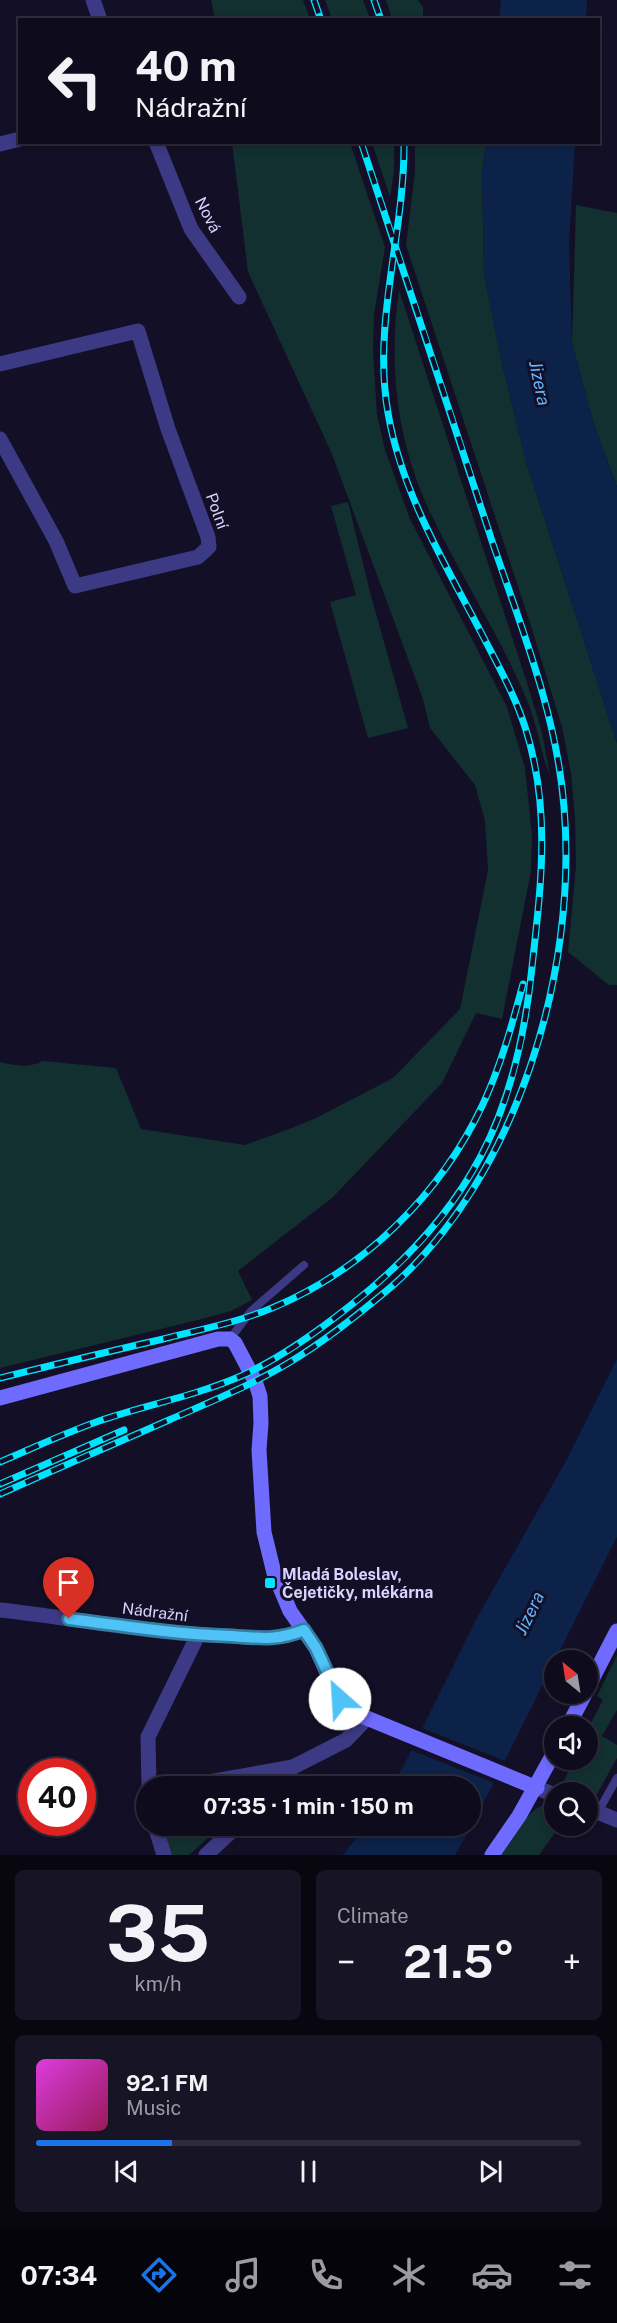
<!DOCTYPE html>
<html lang="en">
<head>
<meta charset="utf-8">
<style>
	body { margin:0; font-family:"Public Sans",sans-serif; background:#171425; color:#f1f3f6; height:100vh; display:flex; flex-direction:column; font-size:22px; white-space:nowrap }
	* { box-sizing:border-box; margin:0 }
	p { font-size:20px; color:#9b9ba3 }
	.icon { flex:none; width:33px; height:33px; fill:none; stroke:currentColor; stroke-width:2; stroke-linecap:round; stroke-linejoin:round }
	.map { position:relative; height:1855px; overflow:hidden }
	.sheet { display:flex; flex-direction:column; gap:15px; padding:15px; background:#08060f; flex:1 }
	.sheet>* { flex:none }
	.guide { position:absolute; left:18px; top:18px; width:582px; height:126px; border-radius:0px; box-shadow:0 3px 9px #0003,0 0 0 2px #2e2b3b; background:#0e0b1c; color:#f1f3f6; overflow:hidden }
	.needle { width:39px; rotate:330deg }
	.buttons { position:absolute; left:544px; top:1650px; display:grid; gap:12px }
	.buttons a { display:grid; place-items:center; width:54px; height:54px; border-radius:50%; background:#0e0b1c; box-shadow:0 3px 9px #0003,0 0 0 2px #2e2b3b; font-size:30px }
	.speed { position:absolute; left:18px; top:1758px; display:flex; gap:12px; font-size:30px; font-weight:700; text-align:center }
	.speed>* { display:grid; place-content:center; width:78px; height:78px; border-radius:50%; background:#0e0b1c; box-shadow:0 3px 9px #0003,0 0 0 2px #2e2b3b; line-height:1 }
	.speed .limit { border:9px solid #d22; background:#fff; color:#111 }
	.pin { position:absolute; display:grid; place-items:center; width:51px; height:51px; color:#fff; margin:-62px -26px; border-radius:50% 50% 50% 0; rotate:-45deg; box-shadow:0 0 6px #0007 }
	.pin .icon { rotate:45deg }
	.me { position:absolute; width:66px; margin:-33px; rotate:334deg; stroke-linejoin:round; filter:drop-shadow(0 0 4px #0008) }
	.turn { display:flex; align-items:center; gap:21px; height:126px; padding:0 18px; font-size:27px }
	.turn .icon { width:78px; height:78px; stroke-width:2.5 }
	.turn b { display:block; font-size:42px; line-height:51px }
	.big { font-size:45px; font-weight:700; line-height:1.1 }
	.sheet .widget { flex:1; display:flex; flex-direction:column; justify-content:center; gap:9px; min-width:0; padding:0 21px; border-radius:9px; background:#171425 }
	.sheet .dial { align-items:center; gap:0 }
	.dial b { font-size:78px; line-height:1 }
	.song { display:flex; align-items:center; gap:18px }
	.cover { width:72px; height:72px; border-radius:9px; background:linear-gradient(135deg,hsl(300 70% 55%),hsl(330 70% 35%)) }
	.played { height:6px; border-radius:3px; background:linear-gradient(90deg,#1a73e8 25%,#2e2b3b 25%) }
	.keys { display:flex; justify-content:space-around; direction:ltr }
	.heat { display:flex; justify-content:space-between; align-items:center; font-size:33px; direction:ltr }
	.sheet .tiles { flex:1; display:grid; gap:15px; grid-template-columns:1fr 1fr }
	.widget:last-child { grid-column:span 2 }
	.trip { position:absolute; left:136px; top:1776px; width:345px; height:60px; border-radius:30px; background:#0e0b1c; box-shadow:0 3px 9px #0003,0 0 0 2px #2e2b3b; font-weight:700; line-height:60px; text-align:center }
	.tabs { display:flex; height:96px; justify-content:space-around; align-items:center; background:#06040b; color:#9b9ba3 }
	.tabs .icon { width:42px; height:42px }
	.tabs .on { color:#1a73e8 }
	.tabs b { font-size:27px; color:#f1f3f6 }
	.map>svg:first-child { display:block }
	.green { fill:#12302f }
	.water { fill:#0c2248 }
	.pier { fill:#130f26 }
	.lines { fill:none; stroke-linecap:round; stroke-linejoin:round }
	.lane { stroke:#3d3a85; stroke-width:8 }
	.street { stroke:#3d3a85; stroke-width:15 }
	.secondary { stroke:#6f6bff; stroke-width:15 }
	.rail-casing { stroke:#00e5ff; stroke-width:7 }
	.rail { stroke:#130f26; stroke-width:4.5; stroke-dasharray:14; stroke-linecap:butt }
	.route-casing { stroke:#337fa1; stroke-width:15 }
	.route { stroke:#4fc3f7; stroke-width:10 }
	.poi-dot { fill:#00e5ff; stroke:#130f26; stroke-width:2 }
	.labels { text-anchor:middle; dominant-baseline:central; stroke-width:6; stroke-linejoin:round; paint-order:stroke }
	.street-label { font-size:16px; fill:#d9d4ff; stroke:#130f26 }
	.poi-label { font-size:16px; font-weight:bold; fill:#d9d4ff; stroke:#130f26; text-anchor:start }
	.water-label { font-size:18px; font-style:italic; fill:#62b6ff; stroke:#130f26 }
</style>
</head>
<body>
<div class="map">
<svg width="617" height="1855" viewBox="0 0 617 1855">
	<rect width="100%" height="100%" fill="#130f26"/>
	<!-- green -->
	<g class="green">
		<path d="M211,0H303L310,19H215Z"/>
		<path d="M325,0H363L370,19H332Z"/>
		<path d="M386,0H418L423,7V19H392Z"/>
		<path d="M232,143H350L385,247L374,315L373,351L377,415L385,450L410,519L507,707L525,768L532,835L531,871L502,1019L476,1013L442,1083L333,1197L238,1271L252,1300L231,1311L198,1320L0,1368V1062C15,1066 29,1068 43,1061L116,1068L141,1129L245,1145L294,1127L316,1118L393,1078L460,1009L488,870L485,821L475,785L430,728L423,699L332,454L248,272Z"/>
		<path d="M372,143H394V171L390,197Z"/>
		<path d="M415,143H486L482,171L484,274L502,364L527,465L617,743V985H609L568,952L576,866L575,818L571,773L562,727L531,626L406,245L415,172Z"/>
		<path d="M576,205L617,213V487L593,421L572,343Z"/>
		<path d="M399,290L528,686L542,732L550,776C540,751 537,723 526,698C499,634 460,575 430,512C397,442 388,366 399,290Z"/>
		<path d="M348,502L370,592L408,728L368,738L330,602L356,595L331,506Z"/>
		<path d="M617,1655V1710L602,1736L617,1745V1758L597,1794C586,1795 573,1788 564,1781L573,1760H588V1729L603,1700L597,1696Z"/>
		<path d="M549,1803L555,1804V1826H560L539,1855H501C514,1837 526,1808 549,1803Z"/>
		<path d="M162,1826H231L214,1843L212,1834L189,1855H171Z"/>
	</g>
	<!-- water -->
	<g class="water">
		<path d="M501,0H587L586,19H499Z"/>
		<path d="M486,142L575,143L569,244L572,343L593,421L617,487V743L527,465L502,364L484,274L482,171Z"/>
		<path d="M617,1359V1537L473,1824L455,1855H343L366,1826H471V1786H391L403,1767L479,1614L566,1461Z"/>
	</g>
	<!-- pier -->
	<path class="pier" d="M419,1727L508,1762L497,1784L408,1749Z"/>
	<g class="lines">
		<!-- lane -->
		<g class="lane">
			<path d="M230,1339L251,1311L304,1265"/>
			<path d="M598,1812L617,1778"/>
		</g>
		<!-- street -->
		<g class="street">
			<path d="M93,0L100,20"/>
			<path d="M156,142L191,229L239,297"/>
			<path d="M0,144L20,139"/>
			<path d="M0,364L138,331L168,429L208,537L209,547L198,557L75,586L56,541L0,439"/>
			<path d="M0,1610C76,1618 151,1634 227,1636C256,1637 276,1641 304,1630"/>
			<path d="M149,1786L148,1737L198,1635"/>
			<path d="M186,1786L293,1767L346,1740L367,1718"/>
			<path d="M277,1786L293,1767"/>
			<path d="M537,1788L555,1795"/>
			<path d="M588,1808L617,1820"/>
			<path d="M155,1826L164,1855"/>
			<path d="M206,1855L237,1826"/>
		</g>
		<!-- secondary -->
		<g class="secondary">
			<path d="M0,1398L218,1339H230L235,1343L255,1381L260,1396L261,1423L259,1450L264,1532L274,1573L290,1611L316,1648L336,1693L344,1704L357,1714L537,1788"/>
			<path d="M588,1687L617,1631"/>
			<path d="M568,1726L585,1694"/>
			<path d="M492,1855L519,1816L555,1751"/>
		</g>
		<defs>
			<g id="rail">
				<path d="M314,0L321,20"/>
				<path d="M374,0L381,20"/>
				<path d="M0,1378C53,1365 106,1352 159,1340C197,1330 236,1323 272,1308C364,1270 441,1194 483,1104C501,1065 512,1025 523,984"/>
				<path d="M0,1462C33,1448 65,1433 99,1421C146,1405 195,1396 241,1376C281,1358 317,1332 351,1305C470,1211 517,1116 532,967C541,885 551,811 526,730C516,698 500,669 485,640C447,567 402,495 388,413C372,322 405,233 404,142"/>
				<path d="M0,1484L124,1430"/>
				<path d="M0,1494C56,1469 112,1445 169,1420C210,1402 252,1385 290,1362C325,1341 359,1314 391,1287C517,1177 578,971 564,807C557,715 521,627 492,541C449,408 405,275 361,142"/>
			</g>
		</defs>
		<!-- rail casing -->
		<use href="#rail" class="rail-casing"/>
		<!-- rail -->
		<use href="#rail" class="rail"/>
	</g>
	<g class="lines">
		<defs>
			<path id="route" d="M69,1619C123,1626 177,1634 231,1636C259,1638 277,1641 304,1630L316,1648L340,1699"/>
		</defs>
		<!-- route casing -->
		<use href="#route" class="route-casing"/>
		<!-- route -->
		<use href="#route" class="route"/>
	</g>
	<!-- markers -->
	<rect class="poi-dot" x="264" y="1577" width="12" height="12" rx="3"/>
	<g class="labels">
		<!-- street labels -->
		<g class="street-label">
			<text transform="translate(208 215) rotate(63)">Nová</text>
			<text transform="translate(217 511) rotate(70)">Polní</text>
			<text transform="translate(155 1612) rotate(7)">Nádražní</text>
		</g>
		<!-- poi labels -->
		<g class="poi-label">
			<text x="282" y="1574">Mladá Boleslav,<tspan x="282" dy="18">Čejetičky, mlékárna</tspan></text>
		</g>
		<!-- water labels -->
		<g class="water-label">
			<text transform="translate(540 383) rotate(78)">Jizera</text>
			<text transform="translate(529 1613) rotate(-64)">Jizera</text>
		</g>
	</g>
</svg>
<div class="buttons">
<a><svg class="needle" viewBox="-14 -14 28 28"><path d="M0-13l5 13h-10z" fill="#e53935"/><path d="M0 13l5-13h-10z" fill="#9b9ba3"/></svg></a>
<a><svg class="icon" aria-label="sound" viewBox="0 0 24 24"><path d="M4 9h4l5-4v14l-5-4H4zM17 9q2 3 0 6"/></svg></a>
<a><svg class="icon" aria-label="search" viewBox="0 0 24 24"><circle cx="10" cy="10" r="6"/><path d="M15 15l6 6"/></svg></a>
</div>
<div class="speed"><div class="limit">40</div></div>
<div class="pin" style="left:69px;top:1619px;background:#d93025"><svg class="icon" aria-label="arrive" viewBox="0 0 24 24"><path d="M6 21V4h12l-3 4 3 4H6"/></svg></div>
<svg class="me" style="left:340px;top:1699px" viewBox="-20 -20 40 40"><circle r="19" fill="#fff"/><path d="M0-13L10 11 0 6-10 11z" fill="#4fc3f7"/></svg>
<div class="trip">07:35 · 1 min · 150 m</div>
<div class="guide">
<div class="turn"><svg class="icon" aria-label="left" viewBox="0 0 24 24"><path d="M17 20v-9H6M10 6l-5 5 5 5"/></svg><div><b>40 m</b>Nádražní</div></div>
</div>
</div>
<section class="sheet">
<div class="tiles">
<div class="widget dial"><b>35</b><p>km/h</p></div>
<div class="widget"><p>Climate</p>
<div class="heat"><a>−</a><b class="big">21.5°</b><a>+</a></div>
</div>
<div class="widget">
<div class="song"><i class="cover"></i><div><b>92.1 FM</b><p>Music</p></div></div>
<div class="played"></div>
<div class="keys"><svg class="icon" aria-label="previous" viewBox="0 0 24 24"><path d="M18 5L8 12l10 7zM5 5v14"/></svg><svg class="icon" aria-label="pause" viewBox="0 0 24 24"><path d="M8 5v14M16 5v14"/></svg><svg class="icon" aria-label="next" viewBox="0 0 24 24"><path d="M6 5l10 7-10 7zM19 5v14"/></svg></div>
</div>
</div>
</section>
<nav class="tabs">
<b>07:34</b>
<svg class="icon on" aria-label="directions" viewBox="0 0 24 24"><path d="M12 3l9 9-9 9-9-9zM9 14v-3h6M13 9l2 2-2 2"/></svg>
<svg class="icon" aria-label="music" viewBox="0 0 24 24"><path d="M9 18V5l10-2v13"/><circle cx="6" cy="18" r="3"/><circle cx="16" cy="16" r="3"/></svg>
<svg class="icon" aria-label="phone" viewBox="0 0 24 24"><path d="M5 4h4l2 5-3 2q2 4 5 5l2-3 5 2v4C11 20 4 13 5 4z"/></svg>
<svg class="icon" aria-label="climate" viewBox="0 0 24 24"><path d="M12 3v18M4 7l16 10M4 17L20 7"/></svg>
<svg class="icon" aria-label="car" viewBox="0 0 24 24"><path d="M5 17H2v-5l4-1 3-4h7l3 4 3 1v5h-3M9 17h6M6 11h13"/><circle cx="7" cy="17" r="2"/><circle cx="17" cy="17" r="2"/></svg>
<svg class="icon" aria-label="filters" viewBox="0 0 24 24"><path d="M4 7h16M4 17h16"/><circle cx="9" cy="7" r="2"/><circle cx="15" cy="17" r="2"/></svg>
</nav>
</body>
</html>
